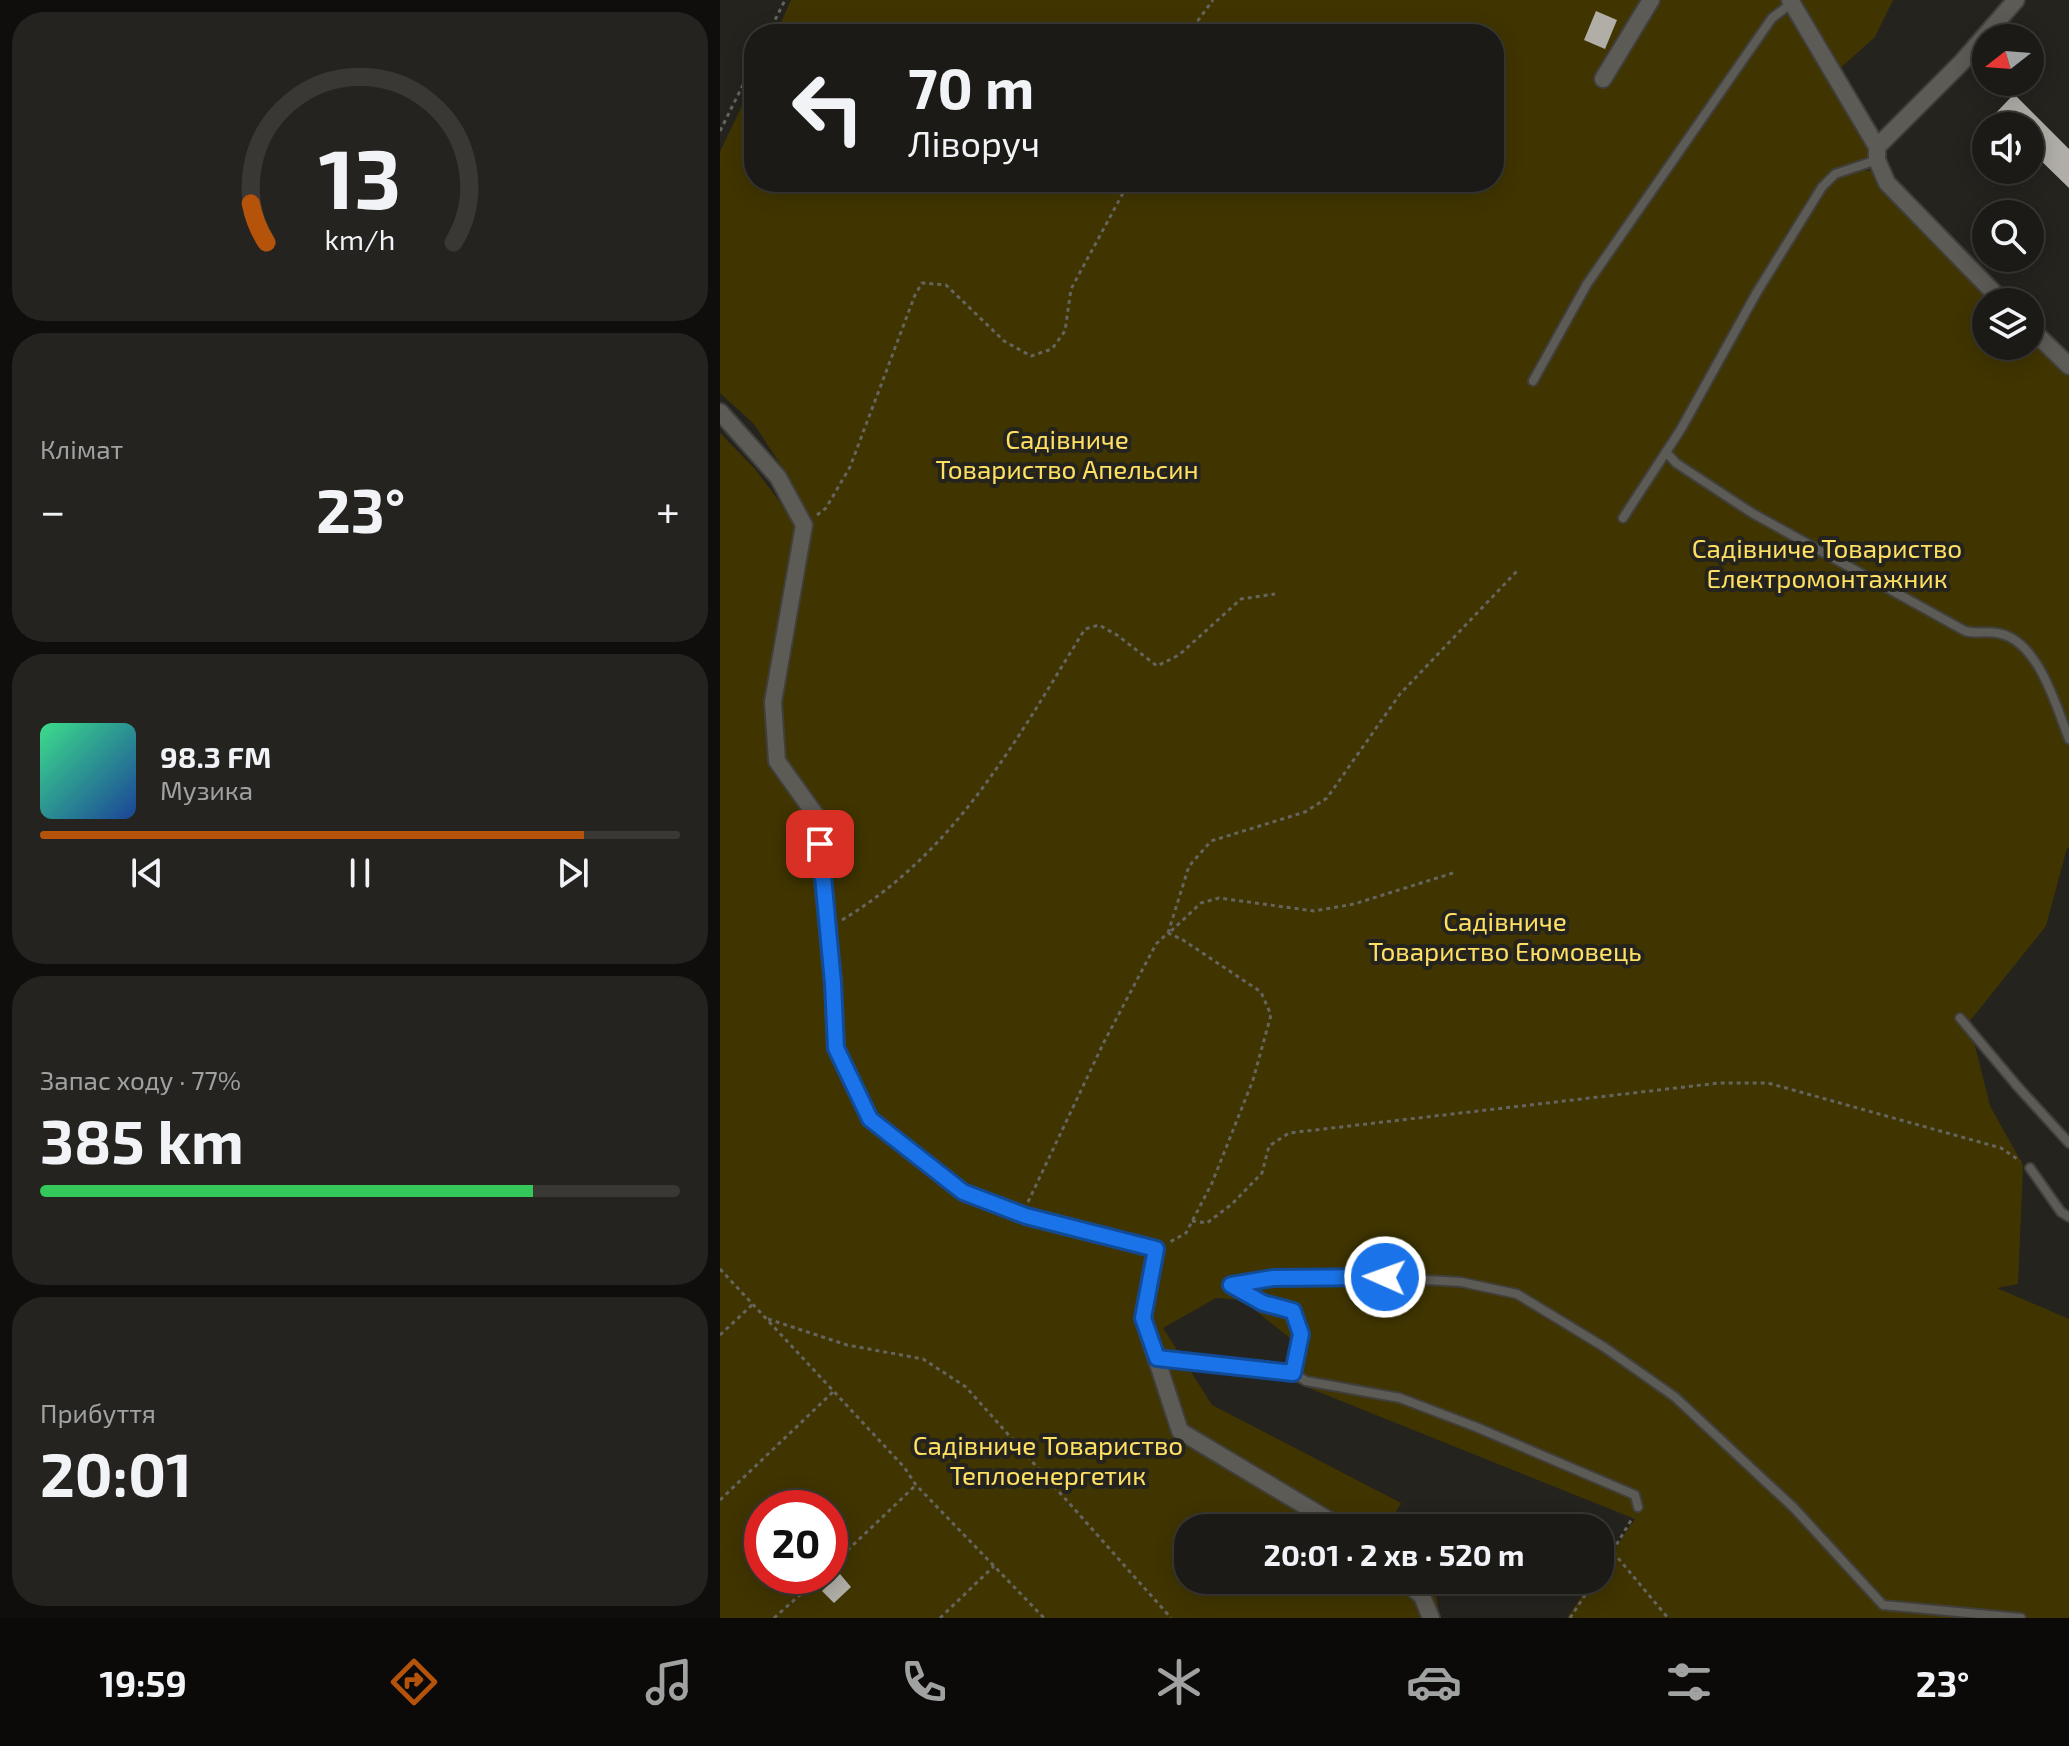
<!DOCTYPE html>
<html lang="uk">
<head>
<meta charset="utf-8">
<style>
	body { margin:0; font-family:"Exo 2",sans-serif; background:#25231f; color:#f1f3f6; height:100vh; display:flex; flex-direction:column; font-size:30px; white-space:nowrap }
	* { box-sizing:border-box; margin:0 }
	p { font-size:26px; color:#a0a1a1 }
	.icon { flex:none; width:44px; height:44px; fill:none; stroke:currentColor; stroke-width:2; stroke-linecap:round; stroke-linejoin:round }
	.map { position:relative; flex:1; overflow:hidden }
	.sheet { display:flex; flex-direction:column; gap:12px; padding:12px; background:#0f0e0c; width:720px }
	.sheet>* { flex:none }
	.guide { position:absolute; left:24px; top:24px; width:760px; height:168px; border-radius:32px; box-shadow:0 4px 20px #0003,0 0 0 2px #3a3835; background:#1c1a16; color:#f1f3f6; overflow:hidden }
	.needle { width:52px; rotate:253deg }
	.fabs { position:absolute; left:1252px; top:24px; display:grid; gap:16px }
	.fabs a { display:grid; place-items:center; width:72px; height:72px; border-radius:50%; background:#1c1a16; box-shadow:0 4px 20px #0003,0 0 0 2px #3a3835; font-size:40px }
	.speed { position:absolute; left:24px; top:1490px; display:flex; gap:16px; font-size:40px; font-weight:700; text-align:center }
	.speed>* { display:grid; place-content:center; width:104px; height:104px; border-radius:50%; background:#1c1a16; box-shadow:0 4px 20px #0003,0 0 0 2px #3a3835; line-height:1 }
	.speed .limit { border:12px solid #d22; background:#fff; color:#111 }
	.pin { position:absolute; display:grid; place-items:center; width:68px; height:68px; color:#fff; margin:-34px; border-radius:16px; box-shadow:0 4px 12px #0006 }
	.me { position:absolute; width:88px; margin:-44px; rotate:272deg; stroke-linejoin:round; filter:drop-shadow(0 0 6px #0008) }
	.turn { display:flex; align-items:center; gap:28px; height:168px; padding:0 32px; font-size:36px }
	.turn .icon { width:104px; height:104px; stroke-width:2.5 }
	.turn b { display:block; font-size:56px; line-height:68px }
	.big { font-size:60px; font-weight:700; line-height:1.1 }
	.sheet .tile { flex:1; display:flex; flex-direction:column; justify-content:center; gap:12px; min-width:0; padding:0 28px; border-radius:32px; background:#25231f }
	.sheet .dial { align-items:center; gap:0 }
	.dial svg { height:208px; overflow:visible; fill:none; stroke:#3a3835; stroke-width:7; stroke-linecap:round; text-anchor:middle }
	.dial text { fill:#f1f3f6; stroke:none }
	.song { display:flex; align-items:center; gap:24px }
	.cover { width:96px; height:96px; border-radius:12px; background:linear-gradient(135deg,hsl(150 70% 55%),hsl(220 70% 35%)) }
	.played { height:8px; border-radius:4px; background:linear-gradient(90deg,#b45309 85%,#3a3835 85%) }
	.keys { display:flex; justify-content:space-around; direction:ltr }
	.heat { display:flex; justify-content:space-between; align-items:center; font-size:44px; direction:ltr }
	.charge { height:12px; border-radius:6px; background:linear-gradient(90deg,#34c759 77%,#3a3835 0) }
	.trip { position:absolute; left:454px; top:1514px; width:440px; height:80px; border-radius:32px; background:#1c1a16; box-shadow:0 4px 20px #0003,0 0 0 2px #3a3835; font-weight:700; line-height:80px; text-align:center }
	.dock { display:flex; height:128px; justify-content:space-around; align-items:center; background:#0b0a09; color:#a0a1a1 }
	.dock .icon { width:56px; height:56px }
	.dock .current { color:#b45309 }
	.dock b { font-size:36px; color:#f1f3f6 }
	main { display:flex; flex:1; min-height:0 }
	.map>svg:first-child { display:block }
	.green { fill:#403500; fill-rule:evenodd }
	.building { fill:#b0aea7 }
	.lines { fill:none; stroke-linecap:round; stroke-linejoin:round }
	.service-casing { stroke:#403f3b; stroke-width:12 }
	.minor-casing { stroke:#403f3b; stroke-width:20 }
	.path { stroke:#65645f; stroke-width:3; stroke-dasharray:4 4; stroke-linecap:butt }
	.service { stroke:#5d5b55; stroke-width:8 }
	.minor { stroke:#5d5b55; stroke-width:16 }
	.route-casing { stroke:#114b97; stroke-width:20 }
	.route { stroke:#1a73e8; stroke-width:14 }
	.labels { text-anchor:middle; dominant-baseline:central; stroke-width:8; stroke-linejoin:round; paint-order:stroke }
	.park-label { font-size:26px; fill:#fee062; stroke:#25231e }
</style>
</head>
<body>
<main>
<section class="sheet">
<div class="tile dial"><svg viewBox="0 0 100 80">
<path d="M14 69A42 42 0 1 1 86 69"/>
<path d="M14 69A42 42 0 0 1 8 54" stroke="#b45309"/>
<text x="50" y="56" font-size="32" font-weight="700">13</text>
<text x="50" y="72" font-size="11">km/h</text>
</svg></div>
<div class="tile"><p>Клімат</p>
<div class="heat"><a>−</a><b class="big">23°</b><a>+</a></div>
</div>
<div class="tile">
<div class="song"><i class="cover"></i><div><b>98.3 FM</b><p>Музика</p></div></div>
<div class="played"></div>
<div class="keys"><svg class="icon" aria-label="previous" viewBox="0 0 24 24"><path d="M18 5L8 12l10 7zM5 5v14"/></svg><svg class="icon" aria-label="pause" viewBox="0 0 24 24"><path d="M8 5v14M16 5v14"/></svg><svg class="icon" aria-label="next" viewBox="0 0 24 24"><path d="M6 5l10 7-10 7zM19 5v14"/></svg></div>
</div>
<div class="tile"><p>Запас ходу · 77%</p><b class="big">385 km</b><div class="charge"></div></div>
<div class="tile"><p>Прибуття</p><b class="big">20:01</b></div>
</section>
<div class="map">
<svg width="1349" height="1618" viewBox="0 0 1349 1618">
	<rect width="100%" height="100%" fill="#25231e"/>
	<!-- green -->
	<path class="green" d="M71,0H1173L1155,37L1108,79L1153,154L1128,168L1151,171L1279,302H1266V346H1310V333L1349,373V848H1347L1326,926L1249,1022L1270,1106L1303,1165L1298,1284L1277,1288L1349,1319V1618H847L873,1580H880V1570L915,1519L569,1380L570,1338L522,1300L496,1298L443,1328L492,1405L681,1503L667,1528H468V1580H694L716,1594L720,1618H0V433L35,469L90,542L66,473L34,424L0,393V152L34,80V182H774V34H56ZM42,1508H110V1576H42Z"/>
	<!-- building -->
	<g class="building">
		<path d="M876,11L897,20L885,49L864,40Z"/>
		<path d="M1294,94L1349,149V188L1310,150V126H1285L1274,115Z"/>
		<path d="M120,1574L131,1587L114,1603L102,1591Z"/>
	</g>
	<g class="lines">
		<defs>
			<g id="service">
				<path d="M813,381L867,284L1052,18L1072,3"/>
				<path d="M946,452L956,463L1032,513L1245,631C1257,634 1266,631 1277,633C1318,639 1336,706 1349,739"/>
				<path d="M903,518L961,429L1037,292L1102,187L1115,174L1157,160"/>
				<path d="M1240,1018L1298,1087L1349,1143"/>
				<path d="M1310,1168L1341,1212L1349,1217"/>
				<path d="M511,1285L553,1278L639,1276L741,1282L797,1294L884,1347L955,1397L1074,1508L1163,1605L1301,1618"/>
				<path d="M437,1358L573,1373L581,1334L573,1311L543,1303L511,1285"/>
				<path d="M573,1373L586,1381L680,1398L756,1427L915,1495L918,1507"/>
			</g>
			<g id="minor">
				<path d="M1070,0L1157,147V160L1167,183L1283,302"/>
				<path d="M883,79L931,0"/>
				<path d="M1157,147L1241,63L1296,0"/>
				<path d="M1310,328L1349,366"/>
				<path d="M0,412L58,477L84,525L53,702L57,761L97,817L113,983L116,1048L150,1119L243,1192L306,1216L436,1249L423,1318L460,1431L622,1528"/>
				<path d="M683,1580L702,1596L711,1618"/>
			</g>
		</defs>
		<!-- service casing -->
		<use href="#service" class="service-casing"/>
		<!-- minor casing -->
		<use href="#minor" class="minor-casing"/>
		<!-- path -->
		<g class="path">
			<path d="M48,34L65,0"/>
			<path d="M468,34L493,0"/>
			<path d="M0,131L34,63"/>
			<path d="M97,515L106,508L130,467L195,295L202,283L226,285L284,341L311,356L332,349L345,331L351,289L409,182"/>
			<path d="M122,920C237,851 296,740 365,629L379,625L397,635L437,666L459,655L521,599L555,594"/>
			<path d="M451,931L481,903L499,898L594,911L634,904L733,873"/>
			<path d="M448,933L469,866L491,841L585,812L607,798L680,694L798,570"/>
			<path d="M308,1202L384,1042L436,944L448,933L463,940L541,992L551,1015L533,1080L492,1183L466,1233L450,1242"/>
			<path d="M472,1221L487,1223L512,1204L542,1173L549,1146L569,1133L999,1083H1048L1281,1148L1300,1161"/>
			<path d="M0,1269L184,1467L196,1485L324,1618"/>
			<path d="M48,1319L127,1345L203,1359L246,1387L451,1618"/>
			<path d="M0,1335L34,1303"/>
			<path d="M0,1500L115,1390"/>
			<path d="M893,1552L948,1618"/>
			<path d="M110,1567L196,1485"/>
			<path d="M880,1572L913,1517"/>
			<path d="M54,1618L101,1576"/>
			<path d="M220,1618L274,1566"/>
			<path d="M850,1618L875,1580"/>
		</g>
		<!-- service -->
		<use href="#service" class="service"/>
		<!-- minor -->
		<use href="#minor" class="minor"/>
	</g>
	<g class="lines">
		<defs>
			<path id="route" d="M100,844L113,983L116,1048L150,1119L243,1192L306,1216L436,1249L423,1318L437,1358L573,1373L581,1334L573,1311L543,1303L511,1285L553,1278L665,1277"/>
		</defs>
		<!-- route casing -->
		<use href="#route" class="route-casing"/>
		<!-- route -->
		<use href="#route" class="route"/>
	</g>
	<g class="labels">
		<!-- park labels -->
		<g class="park-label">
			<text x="347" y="438">Садівниче<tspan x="347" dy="30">Товариство Апельсин</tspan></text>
			<text x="1107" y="547">Садівниче Товариство<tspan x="1107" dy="30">Електромонтажник</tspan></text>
			<text x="785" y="920">Садівниче<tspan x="785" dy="30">Товариство Еюмовець</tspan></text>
			<text x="328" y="1444">Садівниче Товариство<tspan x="328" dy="30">Теплоенергетик</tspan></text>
		</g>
	</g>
</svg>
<div class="fabs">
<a><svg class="needle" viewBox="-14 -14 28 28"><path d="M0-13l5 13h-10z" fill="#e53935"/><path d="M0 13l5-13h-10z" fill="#a0a1a1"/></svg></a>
<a><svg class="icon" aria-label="sound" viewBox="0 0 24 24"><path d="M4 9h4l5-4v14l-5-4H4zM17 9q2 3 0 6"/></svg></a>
<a><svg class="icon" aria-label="search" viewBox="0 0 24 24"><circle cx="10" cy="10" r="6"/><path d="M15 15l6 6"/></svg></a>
<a><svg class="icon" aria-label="layers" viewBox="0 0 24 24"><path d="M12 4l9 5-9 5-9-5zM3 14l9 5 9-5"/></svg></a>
</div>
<div class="speed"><div class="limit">20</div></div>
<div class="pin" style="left:100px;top:844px;background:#d93025"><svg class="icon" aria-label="arrive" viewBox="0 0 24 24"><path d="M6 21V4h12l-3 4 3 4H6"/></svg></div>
<svg class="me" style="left:665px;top:1277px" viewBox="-20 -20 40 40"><circle r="17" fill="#1a73e8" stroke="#fff" stroke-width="3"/><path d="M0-11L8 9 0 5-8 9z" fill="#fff"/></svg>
<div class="trip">20:01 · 2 хв · 520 m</div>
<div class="guide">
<div class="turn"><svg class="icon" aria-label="left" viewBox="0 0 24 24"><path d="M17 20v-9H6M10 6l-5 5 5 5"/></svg><div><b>70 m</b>Ліворуч</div></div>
</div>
</div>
</main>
<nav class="dock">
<b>19:59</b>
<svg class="icon current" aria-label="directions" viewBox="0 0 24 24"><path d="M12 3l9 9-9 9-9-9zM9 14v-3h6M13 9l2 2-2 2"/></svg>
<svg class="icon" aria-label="music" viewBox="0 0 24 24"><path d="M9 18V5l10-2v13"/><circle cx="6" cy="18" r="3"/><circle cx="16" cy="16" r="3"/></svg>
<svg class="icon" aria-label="phone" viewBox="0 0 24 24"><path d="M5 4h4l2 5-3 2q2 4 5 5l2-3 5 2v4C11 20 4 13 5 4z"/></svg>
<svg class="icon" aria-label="climate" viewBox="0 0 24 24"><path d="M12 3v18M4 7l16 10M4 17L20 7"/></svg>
<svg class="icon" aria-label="car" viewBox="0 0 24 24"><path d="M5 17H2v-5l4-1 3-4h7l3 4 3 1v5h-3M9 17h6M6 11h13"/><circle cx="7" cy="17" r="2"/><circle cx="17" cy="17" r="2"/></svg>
<svg class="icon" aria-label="filters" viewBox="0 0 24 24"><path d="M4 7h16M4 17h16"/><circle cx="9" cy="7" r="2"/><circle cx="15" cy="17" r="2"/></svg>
<b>23°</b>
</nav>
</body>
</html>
